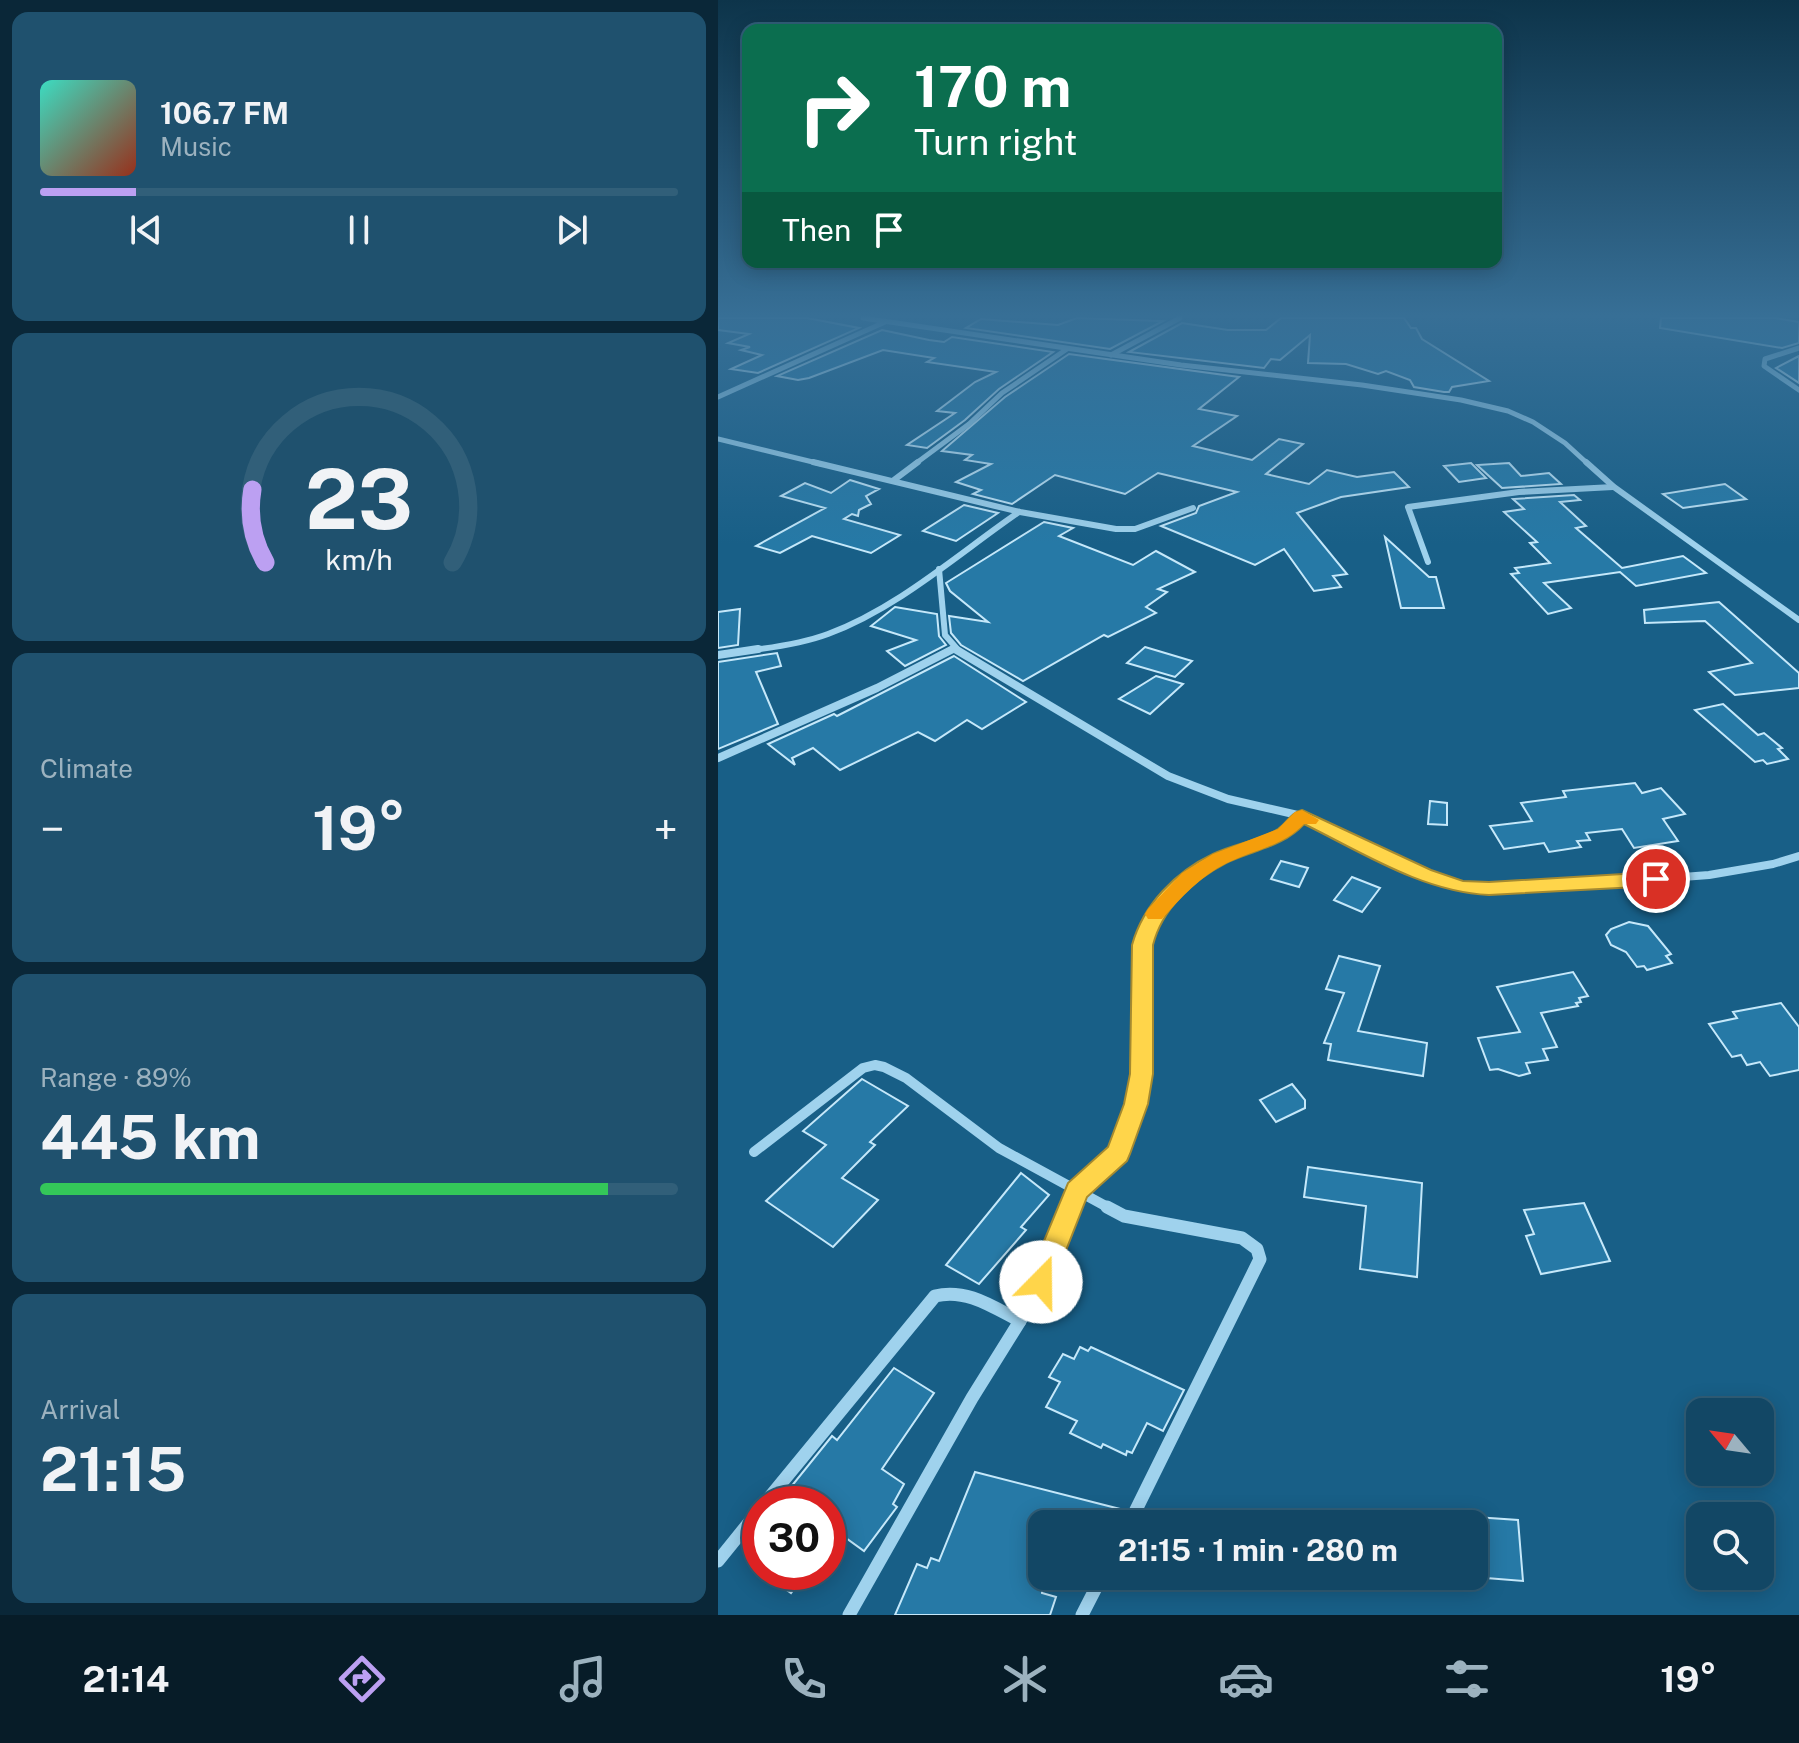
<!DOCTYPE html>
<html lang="en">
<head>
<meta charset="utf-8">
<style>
	body { margin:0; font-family:"Public Sans",sans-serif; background:#1f516e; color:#f1f3f6; height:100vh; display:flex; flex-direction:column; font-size:30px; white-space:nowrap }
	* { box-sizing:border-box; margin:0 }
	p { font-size:26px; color:#9cb2bf }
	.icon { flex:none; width:44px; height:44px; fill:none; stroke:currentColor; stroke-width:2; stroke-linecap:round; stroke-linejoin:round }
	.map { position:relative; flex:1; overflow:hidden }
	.drawer { display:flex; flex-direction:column; gap:12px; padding:12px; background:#0a2738; width:718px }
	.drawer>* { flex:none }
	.banner { position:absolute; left:24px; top:24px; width:760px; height:244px; border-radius:16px; box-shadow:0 4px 20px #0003,0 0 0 2px #315f79; background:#0b6e4f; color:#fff; overflow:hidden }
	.needle { width:52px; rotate:299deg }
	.controls { position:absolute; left:968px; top:1398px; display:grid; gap:16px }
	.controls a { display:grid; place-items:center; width:88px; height:88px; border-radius:16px; background:#124765; box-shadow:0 4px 20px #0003,0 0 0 2px #315f79; font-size:40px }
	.speed { position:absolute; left:24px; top:1486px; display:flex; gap:16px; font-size:40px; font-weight:700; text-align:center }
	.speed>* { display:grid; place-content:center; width:104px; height:104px; border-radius:50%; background:#124765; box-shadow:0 4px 20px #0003,0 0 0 2px #315f79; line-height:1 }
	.speed .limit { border:12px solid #d22; background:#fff; color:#111 }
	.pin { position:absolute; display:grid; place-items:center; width:68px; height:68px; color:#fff; margin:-34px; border:4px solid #fff; border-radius:50%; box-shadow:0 2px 8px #0007 }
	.me { position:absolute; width:88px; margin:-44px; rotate:22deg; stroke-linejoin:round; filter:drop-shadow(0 0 6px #0008) }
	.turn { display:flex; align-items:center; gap:28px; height:168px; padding:0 40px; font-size:36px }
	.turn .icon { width:104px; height:104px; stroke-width:2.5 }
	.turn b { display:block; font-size:56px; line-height:68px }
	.then { display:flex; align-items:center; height:76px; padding:0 40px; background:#0003; gap:16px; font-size:30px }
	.big { font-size:60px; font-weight:700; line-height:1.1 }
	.drawer .widget { flex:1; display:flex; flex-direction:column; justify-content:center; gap:12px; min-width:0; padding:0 28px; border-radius:16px; background:#1f516e }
	.drawer .dial { align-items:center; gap:0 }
	.dial svg { height:208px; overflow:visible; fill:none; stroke:#315f79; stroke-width:7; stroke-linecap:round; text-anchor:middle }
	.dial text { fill:#f1f3f6; stroke:none }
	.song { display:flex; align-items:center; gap:24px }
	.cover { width:96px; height:96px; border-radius:12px; background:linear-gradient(135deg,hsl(170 70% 55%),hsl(10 70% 35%)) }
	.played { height:8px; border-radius:4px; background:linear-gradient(90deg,#bca0f2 15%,#315f79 15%) }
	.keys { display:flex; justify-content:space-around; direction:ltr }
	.heat { display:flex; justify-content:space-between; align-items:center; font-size:44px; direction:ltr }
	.charge { height:12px; border-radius:6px; background:linear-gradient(90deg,#34c759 89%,#315f79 0) }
	.trip { position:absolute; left:310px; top:1510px; width:460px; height:80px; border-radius:16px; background:#124765; box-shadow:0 4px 20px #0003,0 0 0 2px #315f79; font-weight:700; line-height:80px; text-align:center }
	.tab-bar { display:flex; height:128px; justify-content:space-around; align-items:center; background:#071c28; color:#9cb2bf }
	.tab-bar .icon { width:56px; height:56px }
	.tab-bar .current { color:#bca0f2 }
	.tab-bar b { font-size:36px; color:#f1f3f6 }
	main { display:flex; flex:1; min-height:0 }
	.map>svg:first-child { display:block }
	.building { fill:#2679a6; stroke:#c5e8fa; stroke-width:2 }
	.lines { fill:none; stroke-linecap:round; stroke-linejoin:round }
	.street-far4 { stroke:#9fd2ed; stroke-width:5 }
	.street-far3 { stroke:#9fd2ed; stroke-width:6 }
	.street-far2 { stroke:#9fd2ed; stroke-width:8 }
	.street-far1 { stroke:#9fd2ed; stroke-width:10 }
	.street { stroke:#9fd2ed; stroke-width:13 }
	.route { fill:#ffd54a; stroke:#a68a30; stroke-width:2 }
	.slow { fill:#f59e0b }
</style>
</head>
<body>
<main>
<section class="drawer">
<div class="widget">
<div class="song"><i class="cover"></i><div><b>106.7 FM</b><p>Music</p></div></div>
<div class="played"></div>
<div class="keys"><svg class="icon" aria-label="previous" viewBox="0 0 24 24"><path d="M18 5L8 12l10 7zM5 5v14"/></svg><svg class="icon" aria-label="pause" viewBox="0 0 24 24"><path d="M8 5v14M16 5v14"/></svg><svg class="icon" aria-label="next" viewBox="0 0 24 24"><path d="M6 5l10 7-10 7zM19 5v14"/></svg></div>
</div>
<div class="widget dial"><svg viewBox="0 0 100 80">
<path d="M14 69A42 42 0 1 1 86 69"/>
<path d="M14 69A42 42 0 0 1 9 41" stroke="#bca0f2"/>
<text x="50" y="56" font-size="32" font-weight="700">23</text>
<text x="50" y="72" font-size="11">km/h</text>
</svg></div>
<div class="widget"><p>Climate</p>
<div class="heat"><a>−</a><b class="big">19°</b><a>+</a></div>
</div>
<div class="widget"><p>Range · 89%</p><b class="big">445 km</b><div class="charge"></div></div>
<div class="widget"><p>Arrival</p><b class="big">21:15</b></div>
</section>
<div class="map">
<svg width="1081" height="1615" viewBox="0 0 1081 1615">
	<rect width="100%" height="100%" fill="#185f87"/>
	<!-- building -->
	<g class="building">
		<path d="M0,318H89L141,328L40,373L13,369L44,355L23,350L32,347L10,343L31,334L0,330Z"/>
		<path d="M359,318L445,321L392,349L248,328L263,319L340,325Z"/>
		<path d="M563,318H686L693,328H698L704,339L771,381L734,387L731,392H726L696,387L692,380L668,371L660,374L628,364L590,363L592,335L562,360L553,359L546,368L411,352L464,323L510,330H548Z"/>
		<path d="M943,318H1057L1081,322V343L1064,348L942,328Z"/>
		<path d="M164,330L211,340L226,342L234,337L335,352L281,389L247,420L209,448L189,445L237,413L219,411L257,382L278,372L209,362L216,358L165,350L91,378L80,380L59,376Z"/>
		<path d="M351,354L521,377L481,409L519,416L475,446L534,460L561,439L585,444L548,474L591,484L609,470L639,477L676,472L691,487L623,497L579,513L629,574L615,576L623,587L596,591L566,549L537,565L443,526L478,513L481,506L519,492L440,473L407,494L337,475L294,504L255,494L263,490L238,482L273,464L247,460L254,455L224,451L287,397Z"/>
		<path d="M1081,356V383L1058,368Z"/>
		<path d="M753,463L768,478L741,482L726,466Z"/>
		<path d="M791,463L803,476L831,473L843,484L784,488L759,465Z"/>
		<path d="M132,480L161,489L148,496L153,504L141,510L140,516L134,514L126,519L182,535L153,553L94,536L62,553L38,546L107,508L63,496L87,483L113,493Z"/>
		<path d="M1007,484L1028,499L965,508L945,494Z"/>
		<path d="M856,495L862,500L842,502L868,526L858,528L904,568L965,556L988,573L918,586L902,572L826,583L853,608L830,614L793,574L801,573L797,568L832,563L812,543L819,542L786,512L806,509L795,499Z"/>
		<path d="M246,505L280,513L238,541L205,531Z"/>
		<path d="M326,522L355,528L341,536L415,565L438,551L477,572L440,589L449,592L428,607L438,613L390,637L386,635L305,681L243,645L233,633L231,616L270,622L232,591L228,583Z"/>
		<path d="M667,537L711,577H718L726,608H683Z"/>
		<path d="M1001,602L1081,673V688L1017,695L991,672L1034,663L987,621L927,623L926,610Z"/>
		<path d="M177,607L219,614L221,636L228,645L187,666L169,651L198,640L153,626Z"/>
		<path d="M22,609L20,645L0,648V612Z"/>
		<path d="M427,647L474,661L457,677L409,663Z"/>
		<path d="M59,653L63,666L38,672L60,724L0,749V662Z"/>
		<path d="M236,656L308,702L264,729L249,720L217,741L200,732L122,770L95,748L74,758L77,765L50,744L116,714L119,716Z"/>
		<path d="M438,676L465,684L432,714L401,699Z"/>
		<path d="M1005,704L1040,735L1046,733L1064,748L1060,749L1070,759L1049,764L1045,760L1037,762L977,710Z"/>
		<path d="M917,783L924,793L943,788L967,814L945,819L960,841L916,848L904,829L868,833L872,840L859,841L863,847L831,852L826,843L786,849L772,826L814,821L803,803L848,797L845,791Z"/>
		<path d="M712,801L729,803V825L710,824Z"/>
		<path d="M563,861L590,868L581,887L553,879Z"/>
		<path d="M634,877L662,888L644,912L616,900Z"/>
		<path d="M911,922L930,926L953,954L948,956L954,963L929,970L926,966L919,967L908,952L893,945L888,935L893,929Z"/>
		<path d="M621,956L662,966L640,1031L709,1043L705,1076L610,1060L613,1044L606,1043L626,993L608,989Z"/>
		<path d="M855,972L870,996L861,998L863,1002L858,1003L860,1006L823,1013L839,1047L825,1049L830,1060L808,1063L812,1073L801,1076L780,1069L772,1070L760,1038L802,1032L779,987Z"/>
		<path d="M1063,1003L1081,1027V1070L1052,1076L1042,1062L1029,1065L1023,1055L1014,1057L991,1024L1019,1018L1015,1012Z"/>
		<path d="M144,1079L190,1106L152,1142L157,1145L124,1178L160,1200L115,1247L48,1201L108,1145L85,1131Z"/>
		<path d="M574,1084L587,1100V1108L558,1122L542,1100Z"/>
		<path d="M590,1167L704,1183L699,1277L642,1269L648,1206L586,1197Z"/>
		<path d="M303,1173L331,1195L303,1227L308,1230L261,1284L228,1265Z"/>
		<path d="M866,1203L892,1261L823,1274L808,1236L816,1234L806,1210Z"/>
		<path d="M362,1347L370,1351L373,1347L466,1390L445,1431L429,1423L414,1453L409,1451L408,1455L385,1444L383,1448L352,1433L359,1421L328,1407L342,1382L331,1377L345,1354L356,1359Z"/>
		<path d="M176,1368L216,1393L164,1469L186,1484L175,1504L179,1507L146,1551L110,1525V1504H84L68,1493L114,1436L119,1440Z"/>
		<path d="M257,1472L406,1510L400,1524H324V1593L338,1597L332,1615H177L199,1564L209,1568L213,1558L221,1561Z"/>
		<path d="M757,1517L800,1520L805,1581L756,1577Z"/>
		<path d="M44,1572H88L73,1593Z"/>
	</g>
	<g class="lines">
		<!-- street-far4 -->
		<g class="street-far4">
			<path d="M145,318L463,365L644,385L743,400L790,411L815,422L847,443L870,464"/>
			<path d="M1081,348L1047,359L1046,366L1081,390"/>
			<path d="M393,355L462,318"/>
			<path d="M0,397L167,322"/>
			<path d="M0,439L103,464"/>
			<path d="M197,464L251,424L284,393L349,349"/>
		</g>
		<!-- street-far3 -->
		<g class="street-far3">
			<path d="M95,462L302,512L398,529H417L475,508"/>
			<path d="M868,462L896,487L1081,620"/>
			<path d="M176,480L200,462"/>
			<path d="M710,562L690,507L801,492L895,487"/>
			<path d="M221,569L227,635L241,651"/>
			<path d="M25,651C54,648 83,644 110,634C180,608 240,554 301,512"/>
			<path d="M231,651L236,649"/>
		</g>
		<!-- street-far2 -->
		<g class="street-far2">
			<path d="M237,649L450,776L510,799L584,816L725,882L771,889L912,881L991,875L1055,864L1081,856"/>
			<path d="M0,655L40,649"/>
			<path d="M0,758L159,688L235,649"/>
			<path d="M454,894L500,860L576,828L584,816"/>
		</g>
		<!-- street-far1 -->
		<g class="street-far1">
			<path d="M36,1152L145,1068L157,1065L166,1067L188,1078L281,1148L393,1209"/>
			<path d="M352,1209L359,1191L400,1154L418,1104L424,1074L425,945L433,923L456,892"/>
		</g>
		<!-- street -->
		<g class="street">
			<path d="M389,1207L406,1216L524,1238L539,1249L542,1259L411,1524"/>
			<path d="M46,1504L217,1296C248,1288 275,1307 302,1321"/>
			<path d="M0,1561L42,1509"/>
			<path d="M131,1615L254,1398L302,1321L323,1282L353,1207"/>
			<path d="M364,1615L384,1576"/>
		</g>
	</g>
	<!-- sky -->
	<linearGradient id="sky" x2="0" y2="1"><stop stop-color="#0d344a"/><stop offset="0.58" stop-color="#376f96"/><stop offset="1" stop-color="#376f96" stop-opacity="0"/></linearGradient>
	<rect width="1081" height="544" fill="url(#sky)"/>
	<!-- route -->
	<path class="route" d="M584,810L713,870L745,881L771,882L938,872L948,879L938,886L771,895C705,892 645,853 586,824C565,847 535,850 508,863C475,880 444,909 435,945V1074L430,1104L412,1154L409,1161L369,1197L332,1291L323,1294L313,1291L309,1282L350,1183L390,1147L406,1104L412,1074L414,945C425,905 457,872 495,854C515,844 541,841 560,829C569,823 572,813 584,810Z"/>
	<!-- slow -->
	<path class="slow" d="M584,810L601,820L598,824H586C565,846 536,850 509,863C482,876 464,897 444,919H430L427,914L430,909L464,873L495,854L560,829L577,812Z"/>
</svg>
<div class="controls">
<a><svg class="needle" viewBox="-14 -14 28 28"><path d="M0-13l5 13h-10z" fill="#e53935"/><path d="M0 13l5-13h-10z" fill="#9cb2bf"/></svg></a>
<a><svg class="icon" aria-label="search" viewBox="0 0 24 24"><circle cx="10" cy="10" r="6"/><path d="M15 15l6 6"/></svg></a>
</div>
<div class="speed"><div class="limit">30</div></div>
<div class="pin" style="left:938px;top:879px;background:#d93025"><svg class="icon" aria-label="arrive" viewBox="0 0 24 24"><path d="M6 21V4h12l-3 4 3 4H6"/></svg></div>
<svg class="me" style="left:323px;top:1282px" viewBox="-20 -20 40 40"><circle r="19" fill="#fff"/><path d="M0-13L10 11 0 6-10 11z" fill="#ffd54a"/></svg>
<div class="trip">21:15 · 1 min · 280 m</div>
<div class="banner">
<div class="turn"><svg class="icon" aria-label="right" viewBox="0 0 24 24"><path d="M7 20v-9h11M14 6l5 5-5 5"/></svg><div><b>170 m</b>Turn right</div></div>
<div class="then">Then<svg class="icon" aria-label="arrive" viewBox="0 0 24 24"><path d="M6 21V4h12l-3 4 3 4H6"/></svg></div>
</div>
</div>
</main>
<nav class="tab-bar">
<b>21:14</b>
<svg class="icon current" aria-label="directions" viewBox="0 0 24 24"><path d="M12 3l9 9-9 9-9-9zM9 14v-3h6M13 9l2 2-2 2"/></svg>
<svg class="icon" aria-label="music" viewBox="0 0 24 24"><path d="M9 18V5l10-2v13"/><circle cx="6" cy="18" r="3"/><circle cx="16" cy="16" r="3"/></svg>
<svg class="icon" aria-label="phone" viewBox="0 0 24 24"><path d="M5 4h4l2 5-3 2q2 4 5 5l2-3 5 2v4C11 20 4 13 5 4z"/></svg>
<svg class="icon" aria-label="climate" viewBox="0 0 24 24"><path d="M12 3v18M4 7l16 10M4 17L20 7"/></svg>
<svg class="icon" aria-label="car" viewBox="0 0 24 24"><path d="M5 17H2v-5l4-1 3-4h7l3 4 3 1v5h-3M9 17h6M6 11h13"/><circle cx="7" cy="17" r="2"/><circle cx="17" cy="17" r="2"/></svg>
<svg class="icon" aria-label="filters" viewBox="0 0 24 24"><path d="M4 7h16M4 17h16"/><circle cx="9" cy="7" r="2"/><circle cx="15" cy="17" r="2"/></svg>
<b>19°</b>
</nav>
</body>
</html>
